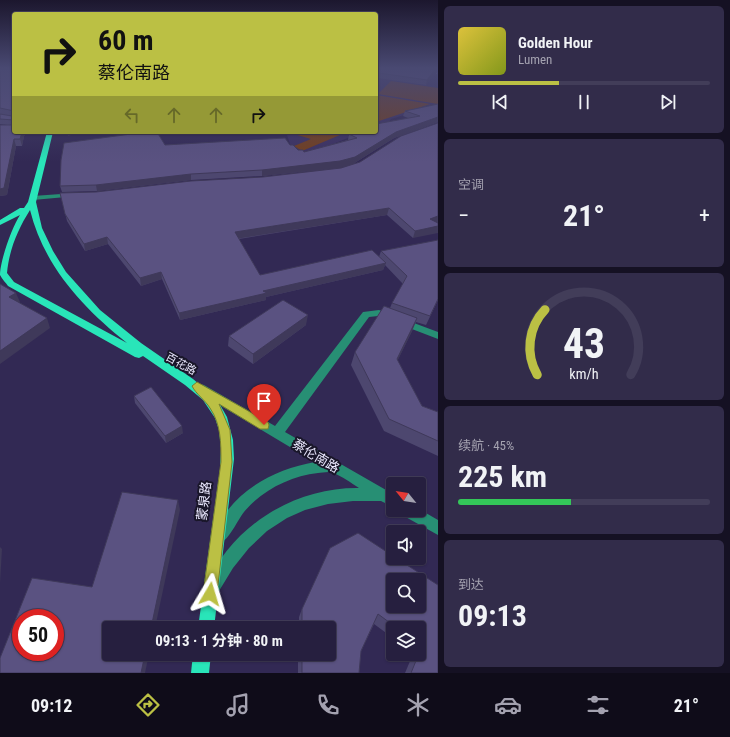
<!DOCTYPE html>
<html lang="zh">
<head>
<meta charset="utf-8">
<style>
	body { margin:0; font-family:"Roboto Condensed","Noto Sans SC",sans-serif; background:#322c4a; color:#f1f3f6; height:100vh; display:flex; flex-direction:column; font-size:15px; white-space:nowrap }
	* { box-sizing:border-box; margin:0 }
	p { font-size:13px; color:#a4a2b0 }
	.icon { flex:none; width:22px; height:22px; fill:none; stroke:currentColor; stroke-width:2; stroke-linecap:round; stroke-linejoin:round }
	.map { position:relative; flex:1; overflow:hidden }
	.details { display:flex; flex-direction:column; gap:6px; padding:6px; background:#151123; width:292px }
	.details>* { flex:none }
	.top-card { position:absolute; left:12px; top:12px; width:366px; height:122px; border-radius:4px; box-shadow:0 1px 3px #0004,0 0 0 1px #423d59; background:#bbc044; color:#111; overflow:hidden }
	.needle { width:26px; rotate:300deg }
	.controls { position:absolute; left:386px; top:477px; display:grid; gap:8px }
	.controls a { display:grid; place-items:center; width:40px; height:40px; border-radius:4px; background:#261f3f; box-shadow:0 1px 3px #0004,0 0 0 1px #423d59; font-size:20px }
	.speed { position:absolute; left:12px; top:609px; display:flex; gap:8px; font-size:20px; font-weight:700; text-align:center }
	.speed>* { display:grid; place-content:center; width:52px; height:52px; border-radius:50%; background:#261f3f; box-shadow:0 1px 3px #0004,0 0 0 1px #423d59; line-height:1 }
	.speed .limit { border:6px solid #d22; background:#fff; color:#111 }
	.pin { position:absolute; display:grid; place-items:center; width:34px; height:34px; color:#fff; margin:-41px -17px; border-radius:50% 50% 50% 0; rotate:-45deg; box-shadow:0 0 4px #0007 }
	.pin .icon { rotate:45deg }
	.me { position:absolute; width:44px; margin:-22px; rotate:7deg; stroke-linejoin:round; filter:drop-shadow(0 0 3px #0008) }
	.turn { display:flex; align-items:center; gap:14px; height:84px; padding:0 20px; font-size:18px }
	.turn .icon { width:52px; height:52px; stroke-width:2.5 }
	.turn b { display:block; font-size:28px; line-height:34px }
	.lanes { display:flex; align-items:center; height:38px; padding:0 20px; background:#0003; justify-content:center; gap:20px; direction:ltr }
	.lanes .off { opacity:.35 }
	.big { font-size:30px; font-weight:700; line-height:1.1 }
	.details .widget { flex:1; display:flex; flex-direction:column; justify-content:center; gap:6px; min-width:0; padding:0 14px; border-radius:6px; background:#322c4a }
	.details .dial { align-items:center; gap:0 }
	.dial svg { height:104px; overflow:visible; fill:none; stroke:#423d59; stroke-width:7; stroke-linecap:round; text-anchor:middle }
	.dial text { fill:#f1f3f6; stroke:none }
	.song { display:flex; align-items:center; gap:12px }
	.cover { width:48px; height:48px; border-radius:6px; background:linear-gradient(135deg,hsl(50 70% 55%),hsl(70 70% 35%)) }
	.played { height:4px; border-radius:2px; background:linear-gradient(90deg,#bbc044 40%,#423d59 40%) }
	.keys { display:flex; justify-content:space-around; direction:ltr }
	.heat { display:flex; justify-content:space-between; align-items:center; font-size:22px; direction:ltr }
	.charge { height:6px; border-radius:3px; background:linear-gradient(90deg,#34c759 45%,#423d59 0) }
	.trip { position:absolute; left:102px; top:621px; width:234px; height:40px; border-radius:4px; background:#261f3f; box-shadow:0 1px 3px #0004,0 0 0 1px #423d59; font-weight:700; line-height:40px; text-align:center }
	.dock { display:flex; height:64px; justify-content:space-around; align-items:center; background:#0f0c19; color:#a4a2b0 }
	.dock .icon { width:28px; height:28px }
	.dock .active { color:#bbc044 }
	.dock b { font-size:18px; color:#f1f3f6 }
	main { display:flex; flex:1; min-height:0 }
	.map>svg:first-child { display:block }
	.built { fill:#3c3162 }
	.green { fill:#733f1d }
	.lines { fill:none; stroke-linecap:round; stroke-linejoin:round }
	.path { stroke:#7f799b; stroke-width:1; stroke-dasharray:1.5 1.5; stroke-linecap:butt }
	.minor { fill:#278f74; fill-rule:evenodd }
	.major { fill:#29e5b9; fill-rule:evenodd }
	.wall { fill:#4d476f }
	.shaded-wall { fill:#3f395a }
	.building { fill:#5a5281; stroke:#3f395a; fill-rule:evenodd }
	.route { fill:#bbc044; stroke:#7a7d2c }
	.labels { text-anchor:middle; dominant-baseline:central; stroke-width:4; stroke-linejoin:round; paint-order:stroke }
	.street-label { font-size:11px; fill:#ebe9ff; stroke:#191629 }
	.near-street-label { font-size:13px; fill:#ebe9ff; stroke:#191629 }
</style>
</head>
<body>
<main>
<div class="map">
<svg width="438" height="673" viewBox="0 0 438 673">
	<rect width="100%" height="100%" fill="#322954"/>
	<!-- built -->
	<g class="built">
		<path d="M376,68H438V107L434,106L391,119L387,124L376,129Z"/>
		<path d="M283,132H359L347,134L350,137L304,156L291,147L287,135Z"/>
	</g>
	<!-- green -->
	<g class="green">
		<path d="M391,81L438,88V104L378,94Z"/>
		<path d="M376,95L430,104L376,122Z"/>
		<path d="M287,132H347L302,151L294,146L311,139Z"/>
	</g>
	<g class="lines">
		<!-- path -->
		<path class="path" d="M436,74L438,72"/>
		<!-- minor -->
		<g class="minor">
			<path d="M75,193L77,194V196L33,200L30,198L33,196Z"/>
			<path d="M379,310L438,332V339L378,316L369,317L285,432L393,494V507L381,501H353L328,504L305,510L287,518L267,531L249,548L233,568L219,591L214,594L209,591L206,586C231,526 295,487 359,488C351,483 342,476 333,473C329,471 322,473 318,473C290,476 261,491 244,512C237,521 229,540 220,543L215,541L213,536C230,493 271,470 315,462L196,391L194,388L196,385L200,384L204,385L275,426L363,312Z"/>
			<path d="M419,509L438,520V535L402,515L400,510Z"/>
		</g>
		<!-- major -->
		<g class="major">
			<path d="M47,132H53L36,202L42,228L53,251L66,272L100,310L141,343L193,379L211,394L219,403L227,417L233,440L234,459L214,628H198L220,469L221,449L219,430L215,418L203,400L185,385L143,356L139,358L135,357L8,286C6,283 2,279 0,275C0,261 12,227 20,215L0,225V220L20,208H24L28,202ZM30,210C44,266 82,307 127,343L14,282L7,273C9,250 18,229 30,210Z"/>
			<path d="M193,654H211L209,673H191Z"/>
		</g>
	</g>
	<!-- wall -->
	<g class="wall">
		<path d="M0,68H14V132H27L24,136L22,146H16L7,195L0,196V125H7L0,124Z"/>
		<path d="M376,68H379L376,71V72L438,68L426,85L378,78L376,79Z"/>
		<path d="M438,104V122L394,138L353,164L339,168L262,176L191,180L97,191L62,192L60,186L165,145H290L298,150L304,152L348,140L349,134L408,118L403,116L405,111Z"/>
		<path d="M360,162L437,223L413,238L387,215L239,239L260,275L379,257L381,251L438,300L426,325L416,322L412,331L397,361L422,406L438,412V456L384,431L351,365L355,352L390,308L392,303L403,284L385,265L383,270L266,297V300L180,320L162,279L141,286L108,244L85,251L67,221L60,193L96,192L263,177L341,168Z"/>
		<path d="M306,325L253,364L228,346L229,336Z"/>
		<path d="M134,396L183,433L166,443L135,403Z"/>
		<path d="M438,585V673H405L413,654H419V628H393V638L374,624L361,651L359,673H298V654H329V628H299V617L302,609Z"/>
	</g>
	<!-- shaded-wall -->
	<g class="shaded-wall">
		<path d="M436,68H438L426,85L427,80Z"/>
		<path d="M379,73L378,78L376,79V74Z"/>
		<path d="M438,117V122L394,138L353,164L339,168L262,176V170L396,132Z"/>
		<path d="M22,132H27L24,136L22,146L20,139Z"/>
		<path d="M67,132H80L68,136Z"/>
		<path d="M14,139L16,146L7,195L0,196V189Z"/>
		<path d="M191,174V180L97,191L96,185Z"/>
		<path d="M389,208L387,215L235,239V232Z"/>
		<path d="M438,216V222L427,226L430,219Z"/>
		<path d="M438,226V233L413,238L415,231Z"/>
		<path d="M107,237L108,244L85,251L84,244Z"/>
		<path d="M386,263L383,270L266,297V300L180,320L179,313L263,291Z"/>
		<path d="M161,272L162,279L141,286L140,278Z"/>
		<path d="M16,293L20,302L13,307L9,297Z"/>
		<path d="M308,315L306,325L253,364V354Z"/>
		<path d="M47,318L50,328L0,364V351Z"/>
		<path d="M417,318L412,331L392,372L397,359Z"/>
		<path d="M182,426L183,433L166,443L165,436Z"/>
		<path d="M178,500L180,510L155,628H151Z"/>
		<path d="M0,547L2,549L0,583Z"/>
		<path d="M145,654H149L145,673H141Z"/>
	</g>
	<!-- building -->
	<g class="building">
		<path d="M0,68H14V132H22L20,139H14L4,188L0,189V125H12L14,120L0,119V114L12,116L14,111L0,108Z"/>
		<path d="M376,68V72L381,68H436L427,80L379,73L376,74Z"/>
		<path d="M438,104V117L396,132L355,157L340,161L262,170L191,174L96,185L60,186L61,160L64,143L146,132H157L165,145L285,138L290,145H293L298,150H303L304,152L357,138L349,134L355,132H376V124L420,116L405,111Z"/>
		<path d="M438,123V216L430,219L438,223V226L415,231L389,208L235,232L260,275L372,250L386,263L263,291L267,293L179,313L161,272L140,278L107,237L84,244L65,214L60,193L96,192L191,181L263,177L341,168L360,162L401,136Z"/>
		<path d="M438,240V299L430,316L392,303L407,276L381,251Z"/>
		<path d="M0,284L16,293L9,297L47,318L0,351Z"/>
		<path d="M283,300L308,315L253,354L229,336Z"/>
		<path d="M384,306L417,318L397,359L422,406L438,412V441L389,419L355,352Z"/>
		<path d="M151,387L182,426L165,436L134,396Z"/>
		<path d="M122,492L178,500L151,628H109V654H145L141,673H0V658L32,578L92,587ZM21,618H55V652H21Z"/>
		<path d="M358,533L393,556V558H396L438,585V673H411L422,646L419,644V628H397L378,614L361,651L359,673H302V654H329V628H302V609L330,548ZM393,580H419V606H393Z"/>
	</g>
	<!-- sky -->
	<linearGradient id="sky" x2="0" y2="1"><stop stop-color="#1c172e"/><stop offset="0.42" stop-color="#494972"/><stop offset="1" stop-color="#494972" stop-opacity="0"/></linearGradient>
	<rect width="438" height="162" fill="url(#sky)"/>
	<!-- route -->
	<path class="route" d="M197,382L268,422L269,425L268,429H260L219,404L230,430L232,462L217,594L215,599L210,602L205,599L203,594L221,462C221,443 221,424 210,408C205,400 196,394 192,386Z"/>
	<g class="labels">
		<!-- street labels -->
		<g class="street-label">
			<text transform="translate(181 364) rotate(29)">百花路</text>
		</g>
		<!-- near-street labels -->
		<g class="near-street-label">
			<text transform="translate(316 456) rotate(31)">蔡伦南路</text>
			<text transform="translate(204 501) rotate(-83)">蒙泉路</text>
		</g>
	</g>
</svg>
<div class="controls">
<a><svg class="needle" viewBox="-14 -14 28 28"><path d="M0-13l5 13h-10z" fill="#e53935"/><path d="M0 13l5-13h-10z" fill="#a4a2b0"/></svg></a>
<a><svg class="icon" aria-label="sound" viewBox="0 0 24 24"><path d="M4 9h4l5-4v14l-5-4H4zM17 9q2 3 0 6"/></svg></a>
<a><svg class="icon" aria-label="search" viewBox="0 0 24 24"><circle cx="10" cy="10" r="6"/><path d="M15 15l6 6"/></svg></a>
<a><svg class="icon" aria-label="layers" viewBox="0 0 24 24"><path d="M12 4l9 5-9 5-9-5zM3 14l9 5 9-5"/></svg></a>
</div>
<div class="speed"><div class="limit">50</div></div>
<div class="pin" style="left:264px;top:425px;background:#d93025"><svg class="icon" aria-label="arrive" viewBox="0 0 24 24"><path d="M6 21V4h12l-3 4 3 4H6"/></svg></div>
<svg class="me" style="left:210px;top:594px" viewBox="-20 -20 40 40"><path d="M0-17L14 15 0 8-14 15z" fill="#bbc044" stroke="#fff" stroke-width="4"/></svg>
<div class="trip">09:13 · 1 分钟 · 80 m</div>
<div class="top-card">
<div class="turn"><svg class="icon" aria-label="right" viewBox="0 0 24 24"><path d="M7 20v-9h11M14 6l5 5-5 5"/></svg><div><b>60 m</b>蔡伦南路</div></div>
<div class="lanes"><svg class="icon off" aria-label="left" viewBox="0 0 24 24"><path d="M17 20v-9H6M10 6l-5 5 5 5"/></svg><svg class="icon off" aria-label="ahead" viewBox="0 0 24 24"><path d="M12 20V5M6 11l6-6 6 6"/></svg><svg class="icon off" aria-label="ahead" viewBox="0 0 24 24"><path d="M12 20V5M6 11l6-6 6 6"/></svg><svg class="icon" aria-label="right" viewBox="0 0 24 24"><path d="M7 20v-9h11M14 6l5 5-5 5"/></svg></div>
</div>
</div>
<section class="details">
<div class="widget">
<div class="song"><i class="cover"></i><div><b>Golden Hour</b><p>Lumen</p></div></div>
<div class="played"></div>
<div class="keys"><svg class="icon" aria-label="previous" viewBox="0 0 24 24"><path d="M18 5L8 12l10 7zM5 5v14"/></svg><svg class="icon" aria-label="pause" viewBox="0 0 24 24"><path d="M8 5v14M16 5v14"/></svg><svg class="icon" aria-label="next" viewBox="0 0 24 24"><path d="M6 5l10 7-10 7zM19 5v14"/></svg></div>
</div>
<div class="widget"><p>空调</p>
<div class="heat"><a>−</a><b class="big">21°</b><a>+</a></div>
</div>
<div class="widget dial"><svg viewBox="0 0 100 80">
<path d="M14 69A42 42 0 1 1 86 69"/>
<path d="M14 69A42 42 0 0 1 20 19" stroke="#bbc044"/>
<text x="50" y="56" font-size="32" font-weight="700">43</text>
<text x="50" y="72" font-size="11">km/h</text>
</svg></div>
<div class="widget"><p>续航 · 45%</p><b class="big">225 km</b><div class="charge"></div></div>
<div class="widget"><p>到达</p><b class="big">09:13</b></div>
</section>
</main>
<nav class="dock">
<b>09:12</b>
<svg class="icon active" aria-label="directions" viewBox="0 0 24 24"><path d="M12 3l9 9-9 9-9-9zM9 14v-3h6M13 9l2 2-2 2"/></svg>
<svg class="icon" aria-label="music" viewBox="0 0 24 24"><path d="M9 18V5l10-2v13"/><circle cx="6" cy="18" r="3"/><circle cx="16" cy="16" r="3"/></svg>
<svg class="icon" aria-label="phone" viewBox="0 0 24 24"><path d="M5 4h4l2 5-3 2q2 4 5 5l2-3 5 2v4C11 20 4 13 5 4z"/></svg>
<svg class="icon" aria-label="climate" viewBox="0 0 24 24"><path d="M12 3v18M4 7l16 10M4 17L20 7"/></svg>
<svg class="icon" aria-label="car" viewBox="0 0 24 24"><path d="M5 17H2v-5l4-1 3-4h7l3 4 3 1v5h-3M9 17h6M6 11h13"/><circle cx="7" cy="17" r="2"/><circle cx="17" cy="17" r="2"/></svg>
<svg class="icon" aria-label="filters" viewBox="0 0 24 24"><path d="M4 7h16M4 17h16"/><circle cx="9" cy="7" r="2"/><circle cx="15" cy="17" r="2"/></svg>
<b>21°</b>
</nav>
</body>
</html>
